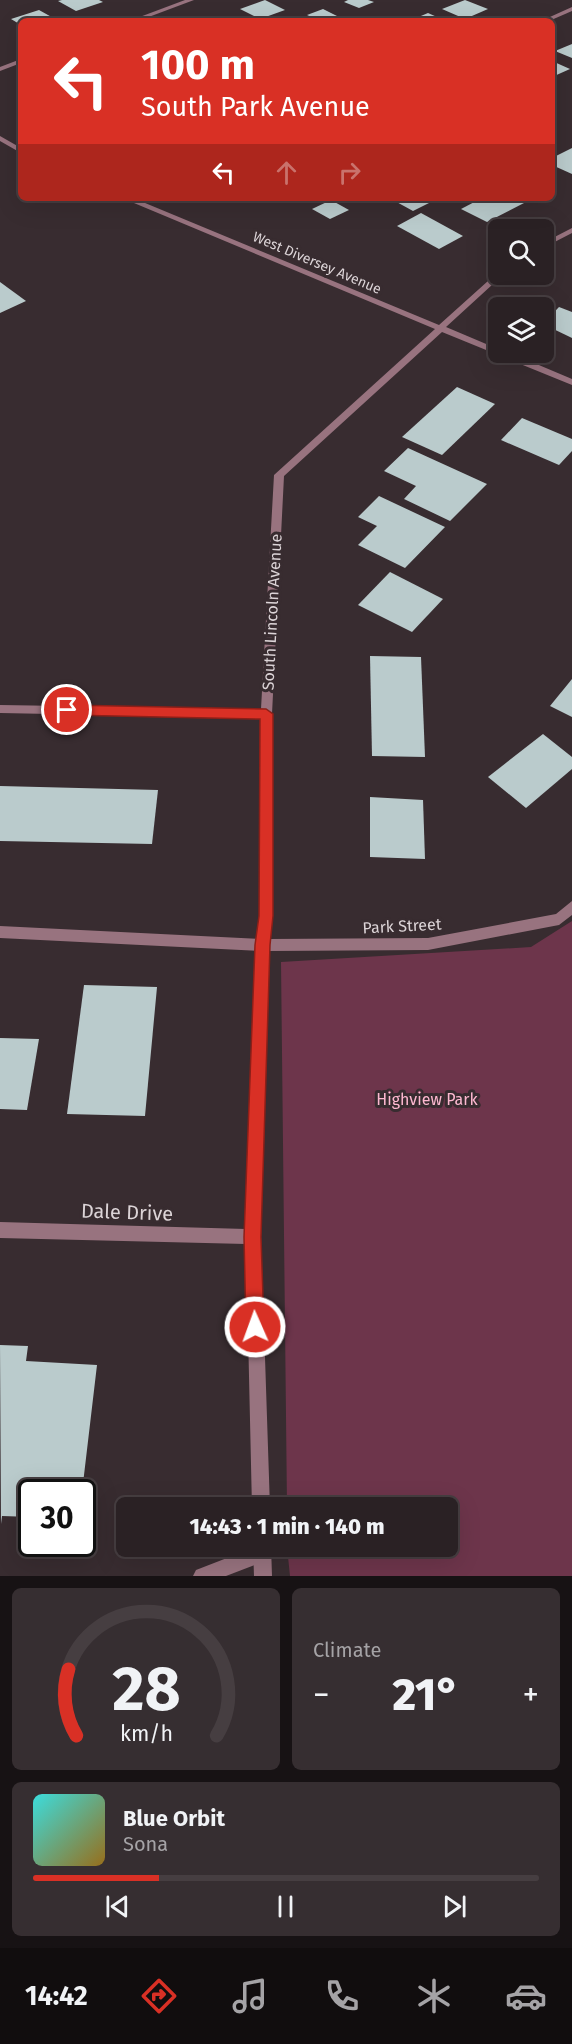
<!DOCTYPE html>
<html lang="en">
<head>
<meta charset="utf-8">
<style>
	body { margin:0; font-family:"Fira Sans",sans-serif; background:#362e31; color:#f1f3f6; height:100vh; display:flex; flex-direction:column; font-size:22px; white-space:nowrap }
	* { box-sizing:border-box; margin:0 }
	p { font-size:20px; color:#a5a3a6 }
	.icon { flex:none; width:33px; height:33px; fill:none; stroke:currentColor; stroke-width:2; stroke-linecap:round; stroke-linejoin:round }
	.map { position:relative; height:1576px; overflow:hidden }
	.sheet { display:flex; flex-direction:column; gap:12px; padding:12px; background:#171214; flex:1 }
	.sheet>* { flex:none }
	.guide { position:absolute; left:18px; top:18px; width:537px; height:183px; border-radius:9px; box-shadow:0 6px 24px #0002,0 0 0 2px #463e41; background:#d93025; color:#fff; overflow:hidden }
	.fabs { position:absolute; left:488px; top:219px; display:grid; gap:12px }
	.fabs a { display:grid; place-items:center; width:66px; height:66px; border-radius:9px; background:#2a2124; box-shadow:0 6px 24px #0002,0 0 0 2px #463e41; font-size:30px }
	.speed { position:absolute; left:18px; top:1479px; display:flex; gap:12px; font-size:30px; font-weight:700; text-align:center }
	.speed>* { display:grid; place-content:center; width:78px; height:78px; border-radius:50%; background:#2a2124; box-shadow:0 6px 24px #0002,0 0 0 2px #463e41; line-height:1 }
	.speed .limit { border:3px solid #111; border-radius:9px; background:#fff; color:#111 }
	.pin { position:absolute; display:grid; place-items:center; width:51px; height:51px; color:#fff; margin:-26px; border:3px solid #fff; border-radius:50%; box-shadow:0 2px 6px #0007 }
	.me { position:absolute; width:66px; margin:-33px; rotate:358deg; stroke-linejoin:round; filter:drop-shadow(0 0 4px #0008) }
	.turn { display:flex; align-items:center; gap:21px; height:126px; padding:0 24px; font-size:27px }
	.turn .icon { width:78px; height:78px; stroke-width:2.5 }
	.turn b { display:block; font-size:42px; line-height:51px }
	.lanes { display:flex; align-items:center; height:57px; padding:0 24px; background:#0003; justify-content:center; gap:30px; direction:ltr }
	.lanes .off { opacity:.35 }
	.big { font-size:45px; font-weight:800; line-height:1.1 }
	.sheet .widget { flex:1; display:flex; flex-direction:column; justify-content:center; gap:9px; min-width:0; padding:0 21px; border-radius:9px; background:#362e31 }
	.sheet .dial { align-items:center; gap:0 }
	.dial svg { height:156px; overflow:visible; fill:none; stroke:#463e41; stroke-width:7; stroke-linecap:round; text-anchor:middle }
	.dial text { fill:#f1f3f6; stroke:none }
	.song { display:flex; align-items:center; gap:18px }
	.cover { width:72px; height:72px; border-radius:9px; background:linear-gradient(135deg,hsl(180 70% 55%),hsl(40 70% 35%)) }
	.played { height:6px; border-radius:3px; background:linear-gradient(90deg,#d93025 25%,#463e41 25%) }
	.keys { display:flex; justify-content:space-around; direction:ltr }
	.heat { display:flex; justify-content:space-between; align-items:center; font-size:33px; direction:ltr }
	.sheet .tiles { flex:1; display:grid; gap:12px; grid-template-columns:1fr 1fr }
	.widget:last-child { grid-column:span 2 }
	.trip { position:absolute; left:116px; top:1497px; width:342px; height:60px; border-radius:9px; background:#2a2124; box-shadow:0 6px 24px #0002,0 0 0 2px #463e41; font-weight:800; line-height:60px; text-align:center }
	.menu { display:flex; height:96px; justify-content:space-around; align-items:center; background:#110d0e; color:#a5a3a6 }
	.menu .icon { width:42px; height:42px }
	.menu .active { color:#d93025 }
	.menu b { font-size:27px; color:#f1f3f6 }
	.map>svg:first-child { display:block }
	.green { fill:#6d354b }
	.building { fill:#bacbcc }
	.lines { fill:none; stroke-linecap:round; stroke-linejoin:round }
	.service { fill:#98737f; fill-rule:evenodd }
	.minor { fill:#98737f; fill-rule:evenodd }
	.route { fill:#d93025; stroke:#8d1f18; stroke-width:1.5 }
	.labels { text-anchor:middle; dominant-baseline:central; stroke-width:6; stroke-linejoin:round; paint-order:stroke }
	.far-street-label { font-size:14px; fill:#dcd4d7; stroke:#382c30 }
	.street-label { font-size:16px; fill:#dcd4d7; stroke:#382c30 }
	.park-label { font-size:16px; fill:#fdb8d0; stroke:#382c30 }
	.near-street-label { font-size:20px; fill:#dcd4d7; stroke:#382c30 }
</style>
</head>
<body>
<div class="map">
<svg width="572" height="1576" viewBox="0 0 572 1576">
	<rect width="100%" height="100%" fill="#382c30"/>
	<!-- green -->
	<path class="green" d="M572,921V1576H290L287,1547L447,1546V1508L287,1507L281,962L531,947Z"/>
	<!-- building -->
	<g class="building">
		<path d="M62,0H99L103,2L76,11L58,1Z"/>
		<path d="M265,0L285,10L260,19L240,9Z"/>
		<path d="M348,0H368L374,2L359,8L344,2Z"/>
		<path d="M465,0L488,9L465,19L442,9Z"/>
		<path d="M323,9L337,16L320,21L307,15Z"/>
		<path d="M39,10L57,20L21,21V25L11,19Z"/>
		<path d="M428,13L446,21H409Z"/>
		<path d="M572,44V58L555,51Z"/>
		<path d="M552,61L570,69L552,77Z"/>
		<path d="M572,148V174L552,165V158Z"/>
		<path d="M398,198H423L431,202L413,211L393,200Z"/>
		<path d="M482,198H515L524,203L487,222L461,209Z"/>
		<path d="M331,200L349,210L330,219L312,209Z"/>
		<path d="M421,213L463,236L439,249L397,226Z"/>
		<path d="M0,282L26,301L0,313Z"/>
		<path d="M559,307L572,312V338L543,324Z"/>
		<path d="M457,387L495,404L442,455L402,437Z"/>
		<path d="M522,418L572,439V451L559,465L501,440Z"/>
		<path d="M408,448L487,484L450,521L404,499L416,486L384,471Z"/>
		<path d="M379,496L445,527L405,568L358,545L377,526L358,517Z"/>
		<path d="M390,572L443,599L412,632L358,605Z"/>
		<path d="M370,656L421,657L425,757L372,756Z"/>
		<path d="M572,679V717L550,706Z"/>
		<path d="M543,734L572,757V769L526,808L488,777Z"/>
		<path d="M0,786L158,790L152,844L0,841Z"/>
		<path d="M370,797L423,800L425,859L370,857Z"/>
		<path d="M84,985L157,987L145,1116L67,1114Z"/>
		<path d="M0,1038L39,1039L27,1110L0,1109Z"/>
		<path d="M0,1345L28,1346L26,1361L97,1365L82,1492H32V1517L2,1516L1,1524Z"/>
	</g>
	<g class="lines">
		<!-- service -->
		<g class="service">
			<path d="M0,926L262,939L267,941L269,945L267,949L262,951L0,938Z"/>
			<path d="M258,1546L268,1548L271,1554L268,1560L226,1576H193L196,1570Z"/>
		</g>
		<!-- minor -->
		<g class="minor">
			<path d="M185,0H194L138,21H129Z"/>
			<path d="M572,7V11L549,21H541Z"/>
			<path d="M21,59V63L0,71V67Z"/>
			<path d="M0,136L21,148V153L0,141Z"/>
			<path d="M122,198H133L439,325L498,272V274H504L446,327L498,349V352H508L572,379V385L442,332L284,476L272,714V916L269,939L428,938L556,914L572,901V915L559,925L428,950L268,951L261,1237L270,1508H252L246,1244L0,1238V1222L246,1229L255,945L260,916V718L0,713V705L261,709L274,475L435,329Z"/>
			<path d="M572,228V233L543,248V243Z"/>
			<path d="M253,1546H271L272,1576H254Z"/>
		</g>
	</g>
	<!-- route -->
	<path class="route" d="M67,705L266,709L273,714V916L270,945L261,1237L264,1327L262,1333L255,1336L249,1333L246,1327L244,1237L255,945L259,916L260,719L67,715L60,710Z"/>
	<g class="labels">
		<!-- far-street labels -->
		<g class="far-street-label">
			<text transform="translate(317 263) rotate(23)">West Diversey Avenue</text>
		</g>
		<!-- street labels -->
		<g class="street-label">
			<text transform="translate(272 612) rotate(-87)">South Lincoln Avenue</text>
			<text transform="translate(402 926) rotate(-3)">Park Street</text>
		</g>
		<!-- park labels -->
		<g class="park-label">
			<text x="427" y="1099">Highview Park</text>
		</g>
		<!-- near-street labels -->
		<g class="near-street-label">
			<text transform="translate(127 1212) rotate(2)">Dale Drive</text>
		</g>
	</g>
</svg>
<div class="fabs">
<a><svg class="icon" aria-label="search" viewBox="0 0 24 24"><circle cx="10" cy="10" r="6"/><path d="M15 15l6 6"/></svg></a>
<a><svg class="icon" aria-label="layers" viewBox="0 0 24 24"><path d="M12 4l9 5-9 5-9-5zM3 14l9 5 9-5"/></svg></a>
</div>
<div class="speed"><div class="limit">30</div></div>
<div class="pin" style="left:67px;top:710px;background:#d93025"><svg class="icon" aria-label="arrive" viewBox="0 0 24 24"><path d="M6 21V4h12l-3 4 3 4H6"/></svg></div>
<svg class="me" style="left:255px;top:1327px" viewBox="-20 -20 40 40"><circle r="17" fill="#d93025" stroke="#fff" stroke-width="3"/><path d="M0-11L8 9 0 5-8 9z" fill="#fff"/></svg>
<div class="trip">14:43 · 1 min · 140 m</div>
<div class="guide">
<div class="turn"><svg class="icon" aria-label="left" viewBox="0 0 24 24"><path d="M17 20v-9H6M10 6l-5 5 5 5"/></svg><div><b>100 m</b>South Park Avenue</div></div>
<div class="lanes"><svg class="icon" aria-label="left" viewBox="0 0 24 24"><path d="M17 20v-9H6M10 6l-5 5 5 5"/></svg><svg class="icon off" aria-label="ahead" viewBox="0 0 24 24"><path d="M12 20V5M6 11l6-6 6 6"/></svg><svg class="icon off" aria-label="right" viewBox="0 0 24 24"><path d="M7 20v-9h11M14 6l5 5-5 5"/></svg></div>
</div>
</div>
<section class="sheet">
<div class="tiles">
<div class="widget dial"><svg viewBox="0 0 100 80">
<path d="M14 69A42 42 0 1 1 86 69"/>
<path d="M14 69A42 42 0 0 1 10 35" stroke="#d93025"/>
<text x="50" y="56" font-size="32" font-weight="700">28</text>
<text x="50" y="72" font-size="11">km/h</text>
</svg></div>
<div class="widget"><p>Climate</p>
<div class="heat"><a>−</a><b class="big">21°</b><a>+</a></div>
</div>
<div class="widget">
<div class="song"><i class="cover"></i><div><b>Blue Orbit</b><p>Sona</p></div></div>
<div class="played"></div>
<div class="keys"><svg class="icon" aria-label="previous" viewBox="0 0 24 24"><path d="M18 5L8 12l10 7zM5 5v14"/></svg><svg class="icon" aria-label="pause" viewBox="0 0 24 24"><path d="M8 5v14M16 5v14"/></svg><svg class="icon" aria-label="next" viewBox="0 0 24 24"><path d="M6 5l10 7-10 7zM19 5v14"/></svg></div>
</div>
</div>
</section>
<nav class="menu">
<b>14:42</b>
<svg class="icon active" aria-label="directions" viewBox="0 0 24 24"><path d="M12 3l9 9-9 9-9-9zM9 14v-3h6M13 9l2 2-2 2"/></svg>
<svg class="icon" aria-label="music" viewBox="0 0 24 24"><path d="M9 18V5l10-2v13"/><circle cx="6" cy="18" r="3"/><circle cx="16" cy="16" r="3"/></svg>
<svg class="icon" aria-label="phone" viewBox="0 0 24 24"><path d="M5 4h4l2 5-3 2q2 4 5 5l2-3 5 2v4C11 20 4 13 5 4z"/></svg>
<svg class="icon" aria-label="climate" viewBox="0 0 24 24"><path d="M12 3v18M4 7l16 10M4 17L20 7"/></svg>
<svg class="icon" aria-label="car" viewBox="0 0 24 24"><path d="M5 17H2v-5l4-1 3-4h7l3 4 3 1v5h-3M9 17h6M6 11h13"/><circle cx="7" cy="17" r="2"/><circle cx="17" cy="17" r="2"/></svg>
</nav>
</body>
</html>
